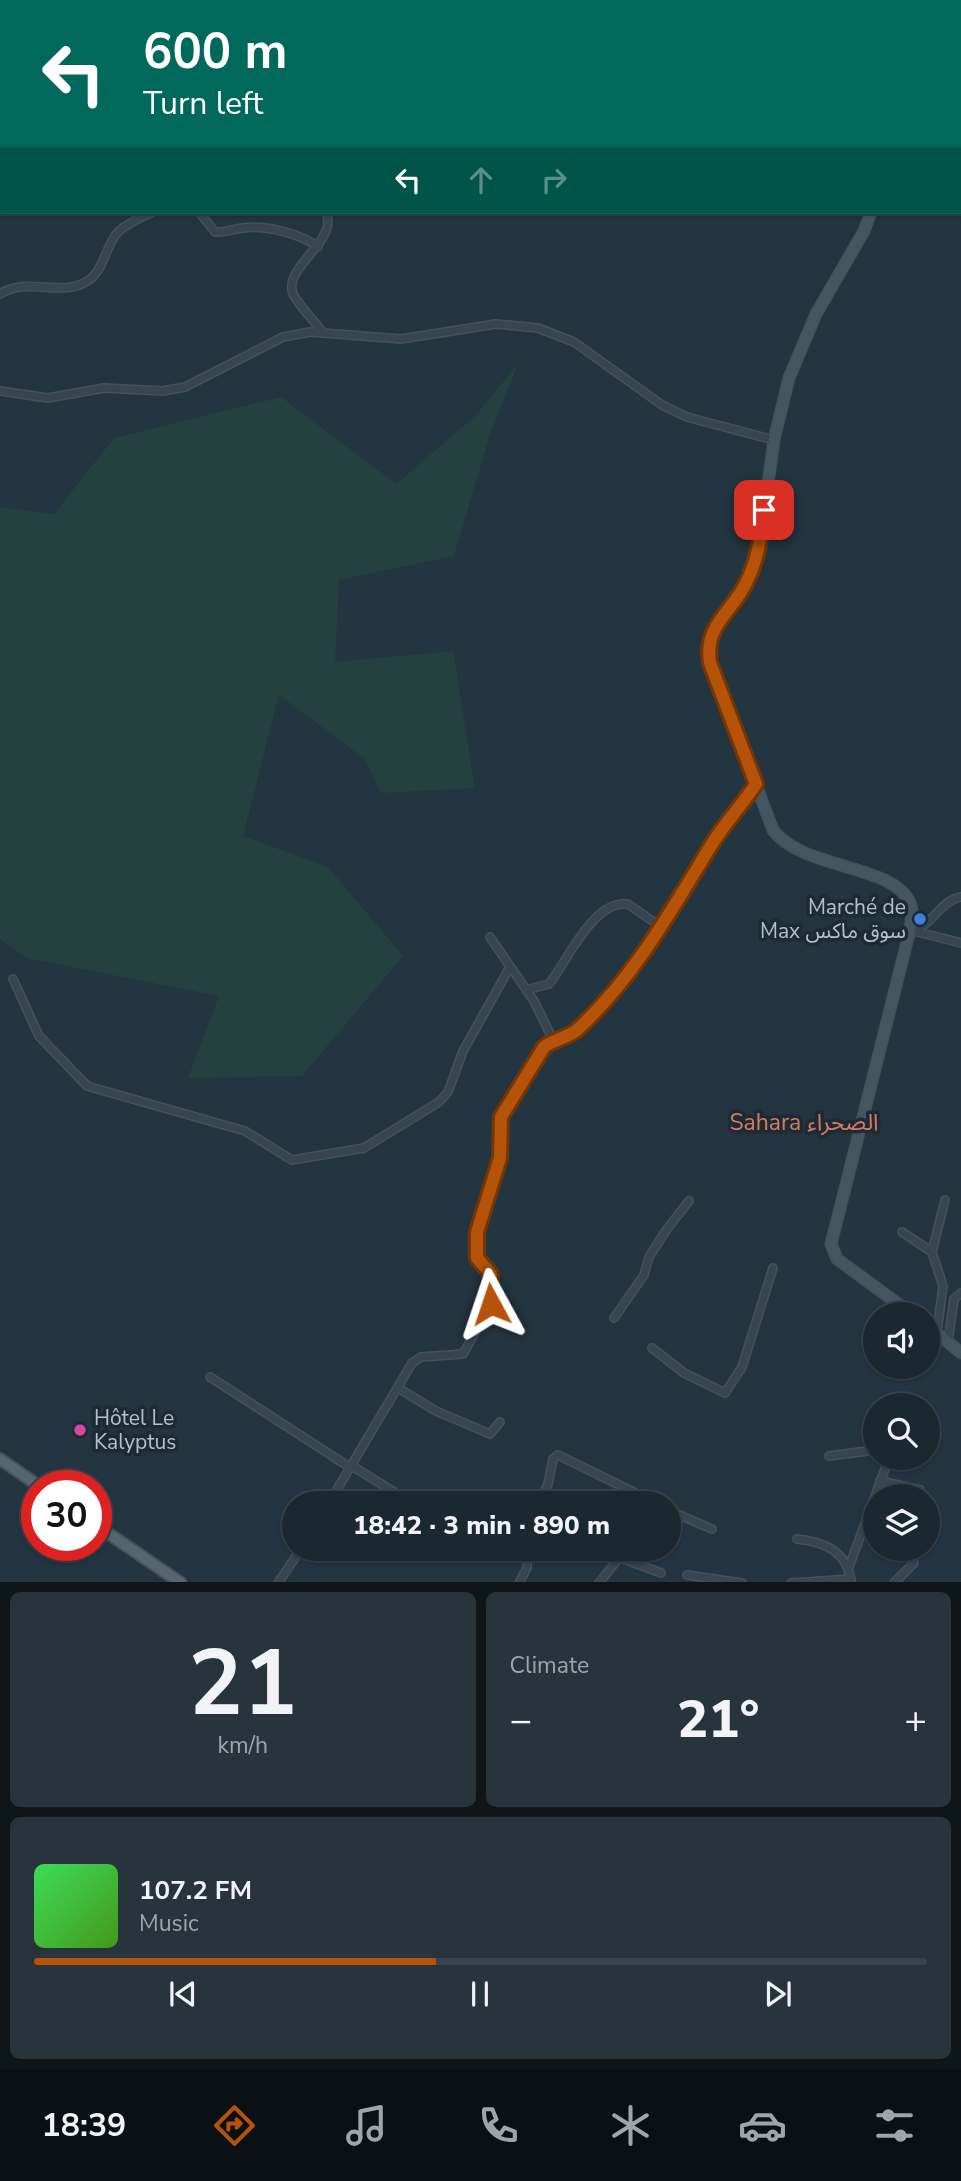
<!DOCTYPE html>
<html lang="en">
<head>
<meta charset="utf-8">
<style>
	body { margin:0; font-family:"Nunito Sans","Noto Sans Arabic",sans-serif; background:#27343c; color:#f1f3f6; height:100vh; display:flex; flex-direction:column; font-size:26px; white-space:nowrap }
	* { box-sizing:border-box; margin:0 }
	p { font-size:23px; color:#9fa6ab }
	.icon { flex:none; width:38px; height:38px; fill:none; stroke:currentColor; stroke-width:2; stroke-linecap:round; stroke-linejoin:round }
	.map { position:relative; height:1582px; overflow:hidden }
	.details { display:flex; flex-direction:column; gap:10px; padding:10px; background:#0e161a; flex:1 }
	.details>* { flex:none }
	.guide { position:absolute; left:0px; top:0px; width:962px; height:214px; box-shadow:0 2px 5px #0004,0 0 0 2px #38444c; background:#00695c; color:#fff; overflow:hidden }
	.fabs { position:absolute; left:863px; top:1302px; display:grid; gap:14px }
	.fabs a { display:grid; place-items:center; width:77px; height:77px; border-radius:50%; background:#1a2830; box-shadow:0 2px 5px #0004,0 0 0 2px #38444c; font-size:35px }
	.speed { position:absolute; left:21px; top:1470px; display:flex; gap:14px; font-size:35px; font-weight:700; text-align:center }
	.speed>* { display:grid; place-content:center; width:91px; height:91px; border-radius:50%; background:#1a2830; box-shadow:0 2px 5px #0004,0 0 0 2px #38444c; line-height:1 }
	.speed .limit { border:10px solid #d22; background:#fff; color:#111 }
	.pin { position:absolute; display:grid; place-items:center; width:60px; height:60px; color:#fff; margin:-30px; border-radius:14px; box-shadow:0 4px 10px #0006 }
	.me { position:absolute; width:77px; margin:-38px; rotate:355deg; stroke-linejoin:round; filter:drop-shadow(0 0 5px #0008) }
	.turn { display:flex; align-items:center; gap:24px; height:147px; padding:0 28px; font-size:32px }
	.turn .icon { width:91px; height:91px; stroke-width:2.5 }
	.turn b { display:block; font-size:49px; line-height:60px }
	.lanes { display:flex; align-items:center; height:66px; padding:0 28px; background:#0003; justify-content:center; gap:35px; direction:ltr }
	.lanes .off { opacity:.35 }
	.big { font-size:52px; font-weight:800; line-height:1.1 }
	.details .tile { flex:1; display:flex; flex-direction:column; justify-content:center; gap:10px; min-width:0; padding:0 24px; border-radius:10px; background:#27343c }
	.details .dial { align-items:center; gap:0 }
	.dial b { font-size:91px; line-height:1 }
	.song { display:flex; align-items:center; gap:21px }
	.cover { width:84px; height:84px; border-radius:10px; background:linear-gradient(135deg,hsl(130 70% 55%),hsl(100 70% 35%)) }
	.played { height:7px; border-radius:4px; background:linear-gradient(90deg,#b45309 45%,#38444c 45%) }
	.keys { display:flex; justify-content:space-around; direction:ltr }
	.heat { display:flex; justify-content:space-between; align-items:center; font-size:38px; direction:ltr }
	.details .tiles { flex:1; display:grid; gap:10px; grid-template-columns:1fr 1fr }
	.tile:last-child { grid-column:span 2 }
	.trip { position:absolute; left:282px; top:1491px; width:399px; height:70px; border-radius:35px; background:#1a2830; box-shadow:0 2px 5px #0004,0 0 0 2px #38444c; font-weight:800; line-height:70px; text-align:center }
	.dock { display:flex; height:112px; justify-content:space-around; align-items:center; background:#0a1013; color:#9fa6ab }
	.dock .icon { width:49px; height:49px }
	.dock .current { color:#b45309 }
	.dock b { font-size:32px; color:#f1f3f6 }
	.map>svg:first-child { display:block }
	.green { fill:#25413f }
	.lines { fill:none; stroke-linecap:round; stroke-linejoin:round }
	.minor-casing { stroke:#43525c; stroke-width:10 }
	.secondary-casing { stroke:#43525c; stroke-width:13 }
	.primary-casing { stroke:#43525c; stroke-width:14 }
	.minor { stroke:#374650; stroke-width:7 }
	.secondary { stroke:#455663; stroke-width:10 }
	.primary { stroke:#556670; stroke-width:10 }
	.route-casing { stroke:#753606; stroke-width:18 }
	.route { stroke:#b45309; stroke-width:12 }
	.shop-dot { fill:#3f7fe0; stroke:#1c2b35; stroke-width:2.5 }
	.hotel-dot { fill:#d1479c; stroke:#1c2b35; stroke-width:2.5 }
	.labels { text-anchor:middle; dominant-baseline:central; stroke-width:7; stroke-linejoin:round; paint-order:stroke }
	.poi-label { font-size:21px; fill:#b3c1cb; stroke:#1c2b35; text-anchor:end }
	.neighbourhood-label { font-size:23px; fill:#db7b5e; stroke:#1c2b35 }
</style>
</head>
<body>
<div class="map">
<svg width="961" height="1583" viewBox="0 0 961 1583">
	<rect width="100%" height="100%" fill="#233540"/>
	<!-- green -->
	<path class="green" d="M518,364L489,437L454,556L339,580L335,662L453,651L475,788L381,793L365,759L279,695L243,836L328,867L403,956L302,1076L188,1078L219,996L27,958L0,939V507L54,514L114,438L281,397L396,484L474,417Z"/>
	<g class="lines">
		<defs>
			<g id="minor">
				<path d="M38,0L41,2"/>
				<path d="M123,2V0"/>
				<path d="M272,2L274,0"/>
				<path d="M0,10L2,21"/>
				<path d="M0,42L2,39"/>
				<path d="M199,212L215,232C227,233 232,229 242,228C265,225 300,233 318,247"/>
				<path d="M0,294C27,277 57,296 84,283C105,273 104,246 119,231C128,223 142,217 152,212"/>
				<path d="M323,333C315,322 298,304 293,294C285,273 318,251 325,233C329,225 328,220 327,212"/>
				<path d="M0,391L48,398L104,388L163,391L185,387L283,337L310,332L401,339L496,324L538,328L574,342L662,405L687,417L774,440"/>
				<path d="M910,930C934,927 938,901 961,897"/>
				<path d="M914,931L961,943"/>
				<path d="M490,937L534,1001L553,1040"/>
				<path d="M13,979L39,1036L87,1086L245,1131L292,1160L364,1148L439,1102L448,1092L463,1051L510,967"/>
				<path d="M526,990L549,984C568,960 593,900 628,904L661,927"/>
				<path d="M902,1232L932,1252L943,1286L937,1332"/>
				<path d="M932,1252L945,1200"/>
				<path d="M614,1318L644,1275L649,1257L667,1229L689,1201"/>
				<path d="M948,1342L954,1299L961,1293"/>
				<path d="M652,1348L684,1373L725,1393L742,1367L773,1268"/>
				<path d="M210,1377L351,1468"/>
				<path d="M398,1388L436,1411L490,1434L500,1422"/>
				<path d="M829,1456L875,1450"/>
				<path d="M352,1466L412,1503"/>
				<path d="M880,1481L920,1490"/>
				<path d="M329,1503L412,1363L421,1357L463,1354L491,1304V1274L477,1258V1232L500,1158L501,1117L544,1047L553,1040L570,1035L605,1002L676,907L712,843L756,784"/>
				<path d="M539,1503L548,1484L553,1459L558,1455L656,1503"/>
				<path d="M668,1510L712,1529"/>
				<path d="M797,1539C826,1542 848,1552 851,1583"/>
				<path d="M621,1558L661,1573"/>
				<path d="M849,1567L889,1458"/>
				<path d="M687,1575L742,1583"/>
				<path d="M278,1583L301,1549"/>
				<path d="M519,1583L527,1568L528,1549"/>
				<path d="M599,1583L626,1549"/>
				<path d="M791,1583L851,1579"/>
				<path d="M894,1583L914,1563"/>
			</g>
			<g id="secondary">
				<path d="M564,2L568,0"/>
				<path d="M911,2L912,0"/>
				<path d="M0,98H2"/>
				<path d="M871,212L864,231L816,314L789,378L774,440L758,556L745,587L713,630L707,645L710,663L773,830C803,870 894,864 910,903C914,912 911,921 910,930L831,1244L837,1259L912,1314"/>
				<path d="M928,1326L961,1353"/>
			</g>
			<g id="primary">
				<path d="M0,1459L39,1486"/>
				<path d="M96,1525L181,1583"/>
			</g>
		</defs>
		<!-- minor casing -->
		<use href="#minor" class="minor-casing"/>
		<!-- secondary casing -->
		<use href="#secondary" class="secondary-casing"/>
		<!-- primary casing -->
		<use href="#primary" class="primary-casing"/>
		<!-- minor -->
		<use href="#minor" class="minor"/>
		<!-- secondary -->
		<use href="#secondary" class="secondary"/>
		<!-- primary -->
		<use href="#primary" class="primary"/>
	</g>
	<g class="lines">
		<defs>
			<path id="route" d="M491,1304V1274L477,1258V1232L500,1158L501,1117L544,1047C555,1039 567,1038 577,1030C634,978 672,909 712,844C725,823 742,805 756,784L710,663C704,626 730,614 745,585C758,561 761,536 764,510"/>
		</defs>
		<!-- route casing -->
		<use href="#route" class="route-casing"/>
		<!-- route -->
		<use href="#route" class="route"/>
	</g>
	<!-- markers -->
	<circle class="shop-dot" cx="920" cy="919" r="7"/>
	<circle class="hotel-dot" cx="80" cy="1430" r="7"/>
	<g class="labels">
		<!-- poi labels -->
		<g class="poi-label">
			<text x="906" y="907">Marché de<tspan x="906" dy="24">Max سوق ماكس</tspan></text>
			<text x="94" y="1418" text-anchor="start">Hôtel Le<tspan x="94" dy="24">Kalyptus</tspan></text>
		</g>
		<!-- neighbourhood labels -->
		<g class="neighbourhood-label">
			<text x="804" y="1122">Sahara الصحراء</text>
		</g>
	</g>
</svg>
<div class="fabs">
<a><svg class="icon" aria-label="sound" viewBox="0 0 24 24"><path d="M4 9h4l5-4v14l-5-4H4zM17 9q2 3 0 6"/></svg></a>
<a><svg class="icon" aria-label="search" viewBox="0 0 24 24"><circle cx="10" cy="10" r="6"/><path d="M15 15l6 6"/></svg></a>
<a><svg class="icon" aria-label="layers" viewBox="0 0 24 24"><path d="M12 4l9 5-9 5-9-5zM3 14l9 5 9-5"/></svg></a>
</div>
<div class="speed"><div class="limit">30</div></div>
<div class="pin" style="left:764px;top:510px;background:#d93025"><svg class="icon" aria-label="arrive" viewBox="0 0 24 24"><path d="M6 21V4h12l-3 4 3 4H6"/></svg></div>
<svg class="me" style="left:491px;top:1304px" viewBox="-20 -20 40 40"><path d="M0-17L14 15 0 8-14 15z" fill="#b45309" stroke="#fff" stroke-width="4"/></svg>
<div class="trip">18:42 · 3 min · 890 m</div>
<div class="guide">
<div class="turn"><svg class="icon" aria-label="left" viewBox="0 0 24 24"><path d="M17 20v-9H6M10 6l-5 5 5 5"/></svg><div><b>600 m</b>Turn left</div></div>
<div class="lanes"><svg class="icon" aria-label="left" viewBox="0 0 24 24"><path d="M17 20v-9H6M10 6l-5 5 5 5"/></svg><svg class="icon off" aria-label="ahead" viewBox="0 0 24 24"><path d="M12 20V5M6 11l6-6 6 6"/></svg><svg class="icon off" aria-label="right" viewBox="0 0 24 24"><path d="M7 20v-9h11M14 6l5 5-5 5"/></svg></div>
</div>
</div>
<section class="details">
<div class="tiles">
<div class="tile dial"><b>21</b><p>km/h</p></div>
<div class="tile"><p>Climate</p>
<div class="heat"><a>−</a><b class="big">21°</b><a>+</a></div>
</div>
<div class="tile">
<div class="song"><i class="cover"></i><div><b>107.2 FM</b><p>Music</p></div></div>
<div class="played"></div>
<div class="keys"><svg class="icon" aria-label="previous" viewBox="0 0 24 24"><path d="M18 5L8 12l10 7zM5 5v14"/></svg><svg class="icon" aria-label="pause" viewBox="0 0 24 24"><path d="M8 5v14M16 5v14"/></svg><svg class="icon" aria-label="next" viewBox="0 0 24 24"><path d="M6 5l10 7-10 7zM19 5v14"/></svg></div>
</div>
</div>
</section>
<nav class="dock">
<b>18:39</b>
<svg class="icon current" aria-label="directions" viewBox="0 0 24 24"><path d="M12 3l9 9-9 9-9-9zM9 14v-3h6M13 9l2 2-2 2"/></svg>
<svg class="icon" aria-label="music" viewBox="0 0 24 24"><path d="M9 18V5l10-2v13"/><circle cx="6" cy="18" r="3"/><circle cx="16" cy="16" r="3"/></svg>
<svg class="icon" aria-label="phone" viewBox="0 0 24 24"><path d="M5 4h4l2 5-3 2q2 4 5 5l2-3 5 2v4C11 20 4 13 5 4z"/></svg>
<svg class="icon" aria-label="climate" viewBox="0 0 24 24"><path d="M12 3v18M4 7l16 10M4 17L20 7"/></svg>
<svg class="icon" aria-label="car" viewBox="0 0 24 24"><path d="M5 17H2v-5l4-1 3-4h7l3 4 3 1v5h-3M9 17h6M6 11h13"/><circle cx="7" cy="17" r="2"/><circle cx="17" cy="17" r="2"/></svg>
<svg class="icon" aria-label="filters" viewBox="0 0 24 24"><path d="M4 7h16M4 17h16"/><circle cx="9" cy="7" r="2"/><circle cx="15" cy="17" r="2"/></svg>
</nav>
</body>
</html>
